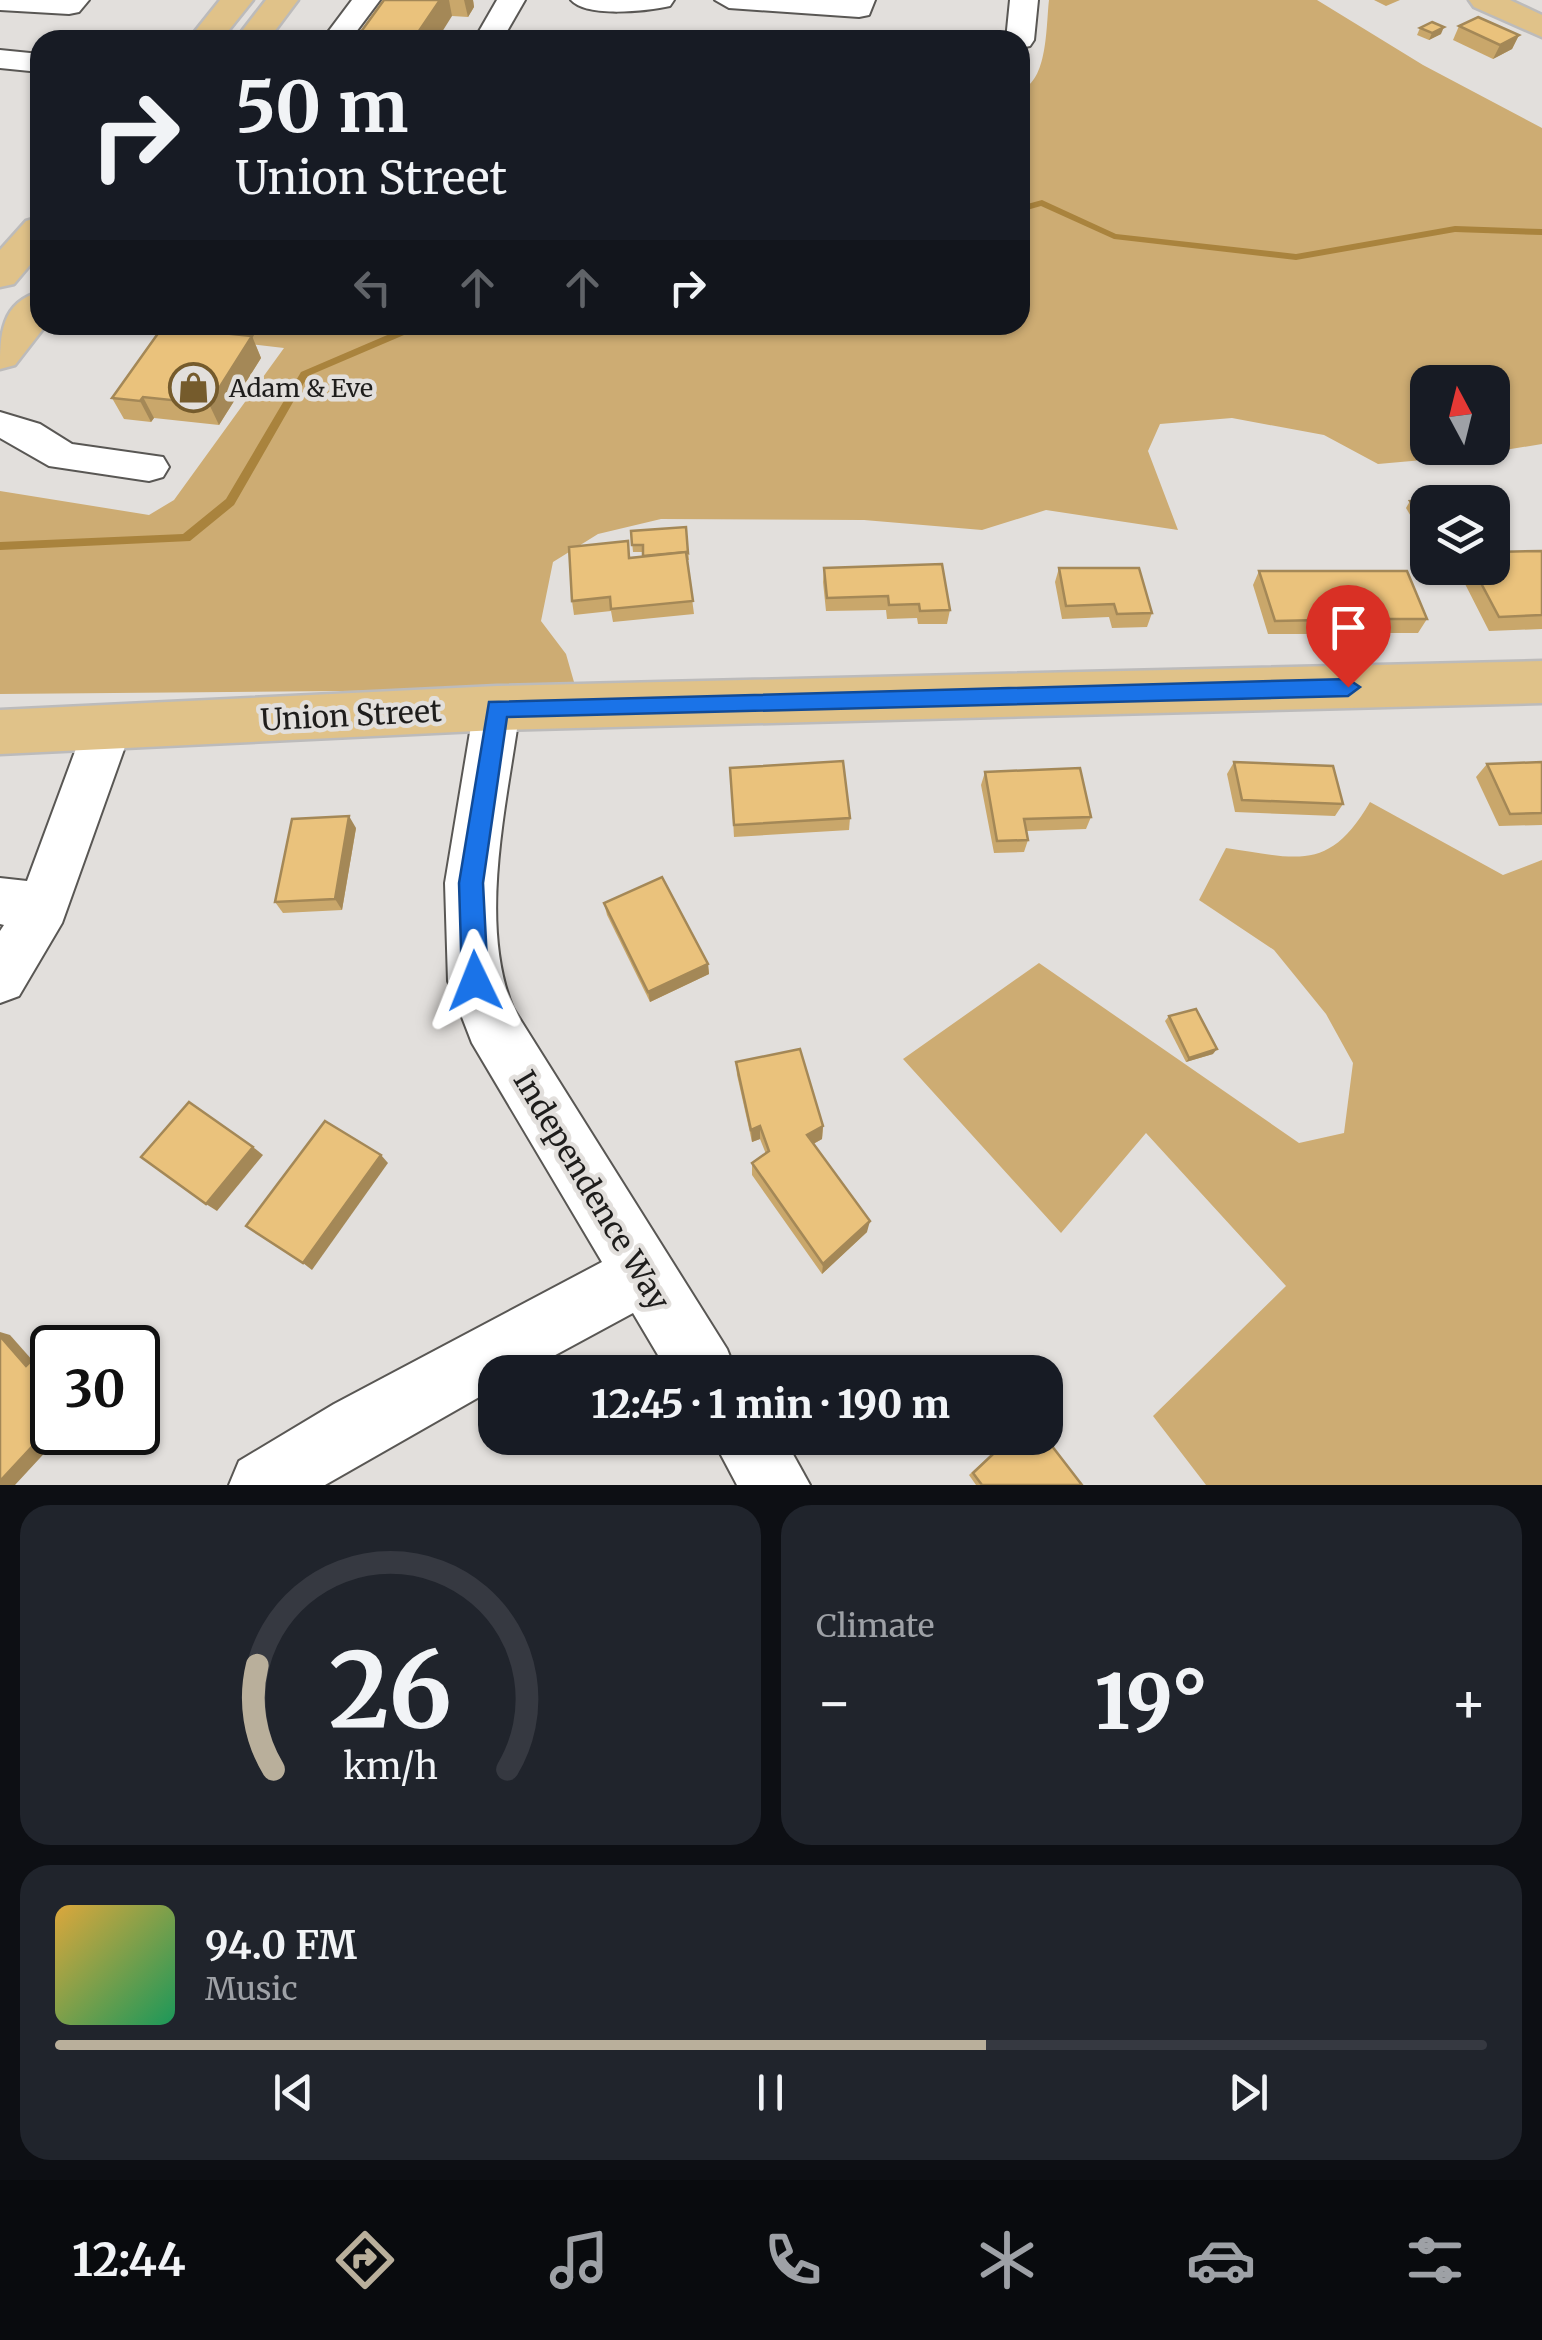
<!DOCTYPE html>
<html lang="en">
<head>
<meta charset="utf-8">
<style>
	body { margin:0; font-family:Merriweather,serif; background:#20242c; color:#f1f3f6; height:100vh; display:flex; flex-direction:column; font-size:38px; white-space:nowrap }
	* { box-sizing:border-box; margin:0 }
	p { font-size:32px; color:#9ea1a6 }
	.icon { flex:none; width:55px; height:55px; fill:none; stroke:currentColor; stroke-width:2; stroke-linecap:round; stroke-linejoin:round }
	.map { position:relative; height:1485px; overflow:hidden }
	.details { display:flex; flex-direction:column; gap:20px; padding:20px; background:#0d0f14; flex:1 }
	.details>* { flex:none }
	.banner { position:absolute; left:30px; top:30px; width:1000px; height:305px; border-radius:30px; box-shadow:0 2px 8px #0004; background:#171b24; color:#f1f3f6; overflow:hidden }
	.needle { width:65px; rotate:353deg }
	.fabs { position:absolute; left:1410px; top:365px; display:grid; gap:20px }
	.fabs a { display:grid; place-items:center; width:100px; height:100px; border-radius:20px; background:#171b24; box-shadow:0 2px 8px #0004; font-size:50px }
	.speed { position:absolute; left:30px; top:1325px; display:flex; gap:20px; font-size:50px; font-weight:700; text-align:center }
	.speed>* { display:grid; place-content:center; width:130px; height:130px; border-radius:50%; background:#171b24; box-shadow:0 2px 8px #0004; line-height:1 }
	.speed .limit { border:5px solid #111; border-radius:15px; background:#fff; color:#111 }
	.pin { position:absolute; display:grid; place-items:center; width:85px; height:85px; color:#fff; margin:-102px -42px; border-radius:50% 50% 50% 0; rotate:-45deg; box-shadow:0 0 10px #0007 }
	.pin .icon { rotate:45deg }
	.me { position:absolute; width:110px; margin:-55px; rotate:358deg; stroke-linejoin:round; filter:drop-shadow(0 0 8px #0008) }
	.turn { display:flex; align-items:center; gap:35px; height:210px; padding:0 40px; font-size:45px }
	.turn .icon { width:130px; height:130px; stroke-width:2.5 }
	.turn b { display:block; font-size:70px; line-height:85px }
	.lanes { display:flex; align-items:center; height:95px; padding:0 40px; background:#0003; justify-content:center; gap:50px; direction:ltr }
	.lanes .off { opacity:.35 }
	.big { font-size:75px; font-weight:800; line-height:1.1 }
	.details .card { flex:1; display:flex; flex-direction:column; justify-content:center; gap:15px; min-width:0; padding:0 35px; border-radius:30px; background:#20242c }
	.details .dial { align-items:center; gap:0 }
	.dial svg { height:260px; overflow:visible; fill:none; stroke:#363941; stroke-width:7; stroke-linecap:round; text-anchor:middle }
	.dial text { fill:#f1f3f6; stroke:none }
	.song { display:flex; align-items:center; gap:30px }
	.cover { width:120px; height:120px; border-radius:15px; background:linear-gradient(135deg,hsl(40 70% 55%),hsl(150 70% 35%)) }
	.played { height:10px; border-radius:5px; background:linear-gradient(90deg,#b9af9b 65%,#363941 65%) }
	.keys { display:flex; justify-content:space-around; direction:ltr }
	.heat { display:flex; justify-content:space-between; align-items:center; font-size:55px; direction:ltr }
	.details .tiles { flex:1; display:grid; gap:20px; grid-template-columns:1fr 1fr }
	.card:last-child { grid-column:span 2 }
	.trip { position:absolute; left:478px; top:1355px; width:585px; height:100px; border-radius:30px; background:#171b24; box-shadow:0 2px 8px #0004; font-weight:800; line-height:100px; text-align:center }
	.menu { display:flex; height:160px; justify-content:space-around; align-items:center; background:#090b0e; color:#9ea1a6 }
	.menu .icon { width:70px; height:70px }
	.menu .active { color:#b9af9b }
	.menu b { font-size:45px; color:#f1f3f6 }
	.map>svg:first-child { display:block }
	.green { fill:#cdac73; fill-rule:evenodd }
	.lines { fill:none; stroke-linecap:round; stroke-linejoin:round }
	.stream { fill:#a9833d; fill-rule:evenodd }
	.minor-casing { stroke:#595754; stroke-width:4 }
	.major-casing { stroke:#bcbbbb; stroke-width:5 }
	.minor { fill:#fff; fill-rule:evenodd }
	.major { fill:#e0c289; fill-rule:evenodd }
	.wall { fill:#c9a76b }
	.shaded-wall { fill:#a48857 }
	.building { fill:#eac27c; stroke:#a48857; stroke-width:2.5 }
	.route { fill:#1a73e8; stroke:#114b97; stroke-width:2.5 }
	.labels { text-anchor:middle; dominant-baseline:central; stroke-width:9; stroke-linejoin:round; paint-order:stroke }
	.far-poi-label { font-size:25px; fill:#1e1d1c; stroke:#e2dfdc; text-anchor:start }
	.street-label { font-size:30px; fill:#1e1d1c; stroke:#e2dfdc }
</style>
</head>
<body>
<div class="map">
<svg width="1542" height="1485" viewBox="0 0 1542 1485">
	<rect width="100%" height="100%" fill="#e2dfdc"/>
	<!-- green -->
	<g class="green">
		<path d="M1049,0H1317L1423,65L1542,128V444L1468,456L1378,464L1324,435L1232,418L1160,424L1148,451L1178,530L1046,510L982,530L864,520L661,519L598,534L553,562L541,621L566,654L576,689L0,694V491L149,515L174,500L284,348L188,337L199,325H1020V90C1048,82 1046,25 1049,0ZM1428,382H1492V448H1428Z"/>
		<path d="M1370,802L1503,875L1542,860V1485H1206L1153,1416L1286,1286L1146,1133L1061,1233L903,1059L1039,963L1299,1143L1344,1133L1353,1063L1326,1014L1274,950L1199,900L1226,848C1297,858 1329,873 1370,802Z"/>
	</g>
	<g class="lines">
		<!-- stream -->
		<g class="stream">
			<path d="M1042,200L1116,234L1296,254L1455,226L1542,229V235L1455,232L1296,260L1114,239L1041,206L1020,212V206Z"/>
			<path d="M449,325H488L483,328L404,335L308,376L234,505L190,541L0,550V542L183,534L226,499L301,372L399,330Z"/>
		</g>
		<defs>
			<g id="minor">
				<path d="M0,0H89L79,12L69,14L0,10Z"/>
				<path d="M352,0H380L350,40H322Z"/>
				<path d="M497,0H525L502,40H474Z"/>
				<path d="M571,0H674L670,6C647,11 587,18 571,0Z"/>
				<path d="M715,0H875L869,15L859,17L729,8Z"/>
				<path d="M1010,0H1038L1034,40L1030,46L1020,48V40H1006Z"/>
				<path d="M0,50L40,54V72L0,68Z"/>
				<path d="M0,412L40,424L72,444L163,457L169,467L163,477L149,481L49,466L0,438Z"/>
				<path d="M497,689L513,695L520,708C508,799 477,921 513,1008L727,1349L736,1372H668L633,1313L524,1372H495V1388L325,1485H229L239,1461L334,1404L602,1262L472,1043L448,981L445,883L474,708L481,695Z"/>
				<path d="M108,708L125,713L132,727L62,923L19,996L0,1003V931L4,925L0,924V878L27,881L84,727L91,713Z"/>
				<path d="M712,1438H784L810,1485H737Z"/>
			</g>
			<g id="major">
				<path d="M220,0H253L221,40H188Z"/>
				<path d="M266,0H298L268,40H235Z"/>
				<path d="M1469,0H1510L1542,15V37L1474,7Z"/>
				<path d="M40,217V253L14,284L0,287V250L26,221Z"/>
				<path d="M40,292V325H46L15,365L0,369C0,335 1,302 40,292Z"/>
				<path d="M1542,661V703L497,730L0,754V710L497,686Z"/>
			</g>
		</defs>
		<!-- minor casing -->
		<use href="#minor" class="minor-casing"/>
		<!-- major casing -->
		<use href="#major" class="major-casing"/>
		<!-- minor -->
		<use href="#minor" class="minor"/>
		<!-- major -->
		<use href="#major" class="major"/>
	</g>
	<!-- wall -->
	<g class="wall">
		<path d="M384,0H473L474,7L468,17L452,16L355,40Z"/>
		<path d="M1374,0H1400L1386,6Z"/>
		<path d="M1459,26L1519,35L1512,49L1493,59L1453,40Z"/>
		<path d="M1420,28L1441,34L1429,40L1417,35Z"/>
		<path d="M194,326L196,331L252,336L261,358L219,425L154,418L151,422L124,419L112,398Z"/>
		<path d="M1410,501L1428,502V529L1419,530L1406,508Z"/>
		<path d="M686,527L689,560H687L694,614L613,622L611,611L574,615L572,601L630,558L643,557V552H633L631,531Z"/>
		<path d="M1542,551V629L1489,631L1463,580L1470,570L1468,568H1492Z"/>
		<path d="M824,568L950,610L947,624H918L917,618L887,619L886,610L826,611L823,582Z"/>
		<path d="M1059,568L1152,613L1147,627L1112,628L1109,617L1062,619L1055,582Z"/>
		<path d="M1259,571L1427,619L1418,633H1377L1375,626L1316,627L1312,634H1268L1253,585Z"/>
		<path d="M1234,762L1343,804L1335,816L1235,812L1227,774Z"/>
		<path d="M1542,762V825L1499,826L1476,777L1487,764Z"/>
		<path d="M730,768L850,818L849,830L734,837Z"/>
		<path d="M985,772L1091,817L1086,829L1027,831L1028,840L1024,852L994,853L981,785Z"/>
		<path d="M356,828L342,910L283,913L275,902Z"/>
		<path d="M604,903L708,964L709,974L650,1002L607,915Z"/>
		<path d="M1169,1016L1213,1054L1186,1062L1165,1021Z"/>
		<path d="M736,1062L823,1126L822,1139L813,1144L867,1232L822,1274L752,1175V1163L766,1154L760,1139L752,1142L737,1075Z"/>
		<path d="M1009,1438H1045L1082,1485H976L969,1475Z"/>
	</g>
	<!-- shaded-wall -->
	<g class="shaded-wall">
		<path d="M440,0H449L452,16L437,40L419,31Z"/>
		<path d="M464,0H473L474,7L468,17Z"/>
		<path d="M1444,27L1441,34L1429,40L1432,33Z"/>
		<path d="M1519,35L1512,49L1493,59L1500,45Z"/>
		<path d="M252,336L261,358L219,425L209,404Z"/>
		<path d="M143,397L154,418L151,422L140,401Z"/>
		<path d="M349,816L356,828L342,910L335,899Z"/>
		<path d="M708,964L709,974L650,1002L648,992Z"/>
		<path d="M1217,1049L1213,1054L1186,1062L1189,1058Z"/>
		<path d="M760,1126V1139L752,1142L751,1130Z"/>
		<path d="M823,1126L822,1139L806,1148L807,1135Z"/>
		<path d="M253,1147L263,1155L217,1211L206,1204Z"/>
		<path d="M381,1155L388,1163L312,1270L303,1263Z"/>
		<path d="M870,1221L867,1232L822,1274L823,1264Z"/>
		<path d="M0,1332L10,1335L41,1370L26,1366L0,1336Z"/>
		<path d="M40,1352L52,1357V1366Z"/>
		<path d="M52,1425V1432H64L15,1485H0V1481Z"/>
	</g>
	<!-- building -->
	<g class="building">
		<path d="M384,0H440L419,31L528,40H355Z"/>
		<path d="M1478,17L1519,35L1500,45L1459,26Z"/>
		<path d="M1432,22L1444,27L1432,33L1420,28Z"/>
		<path d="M164,325L194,326L191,330L252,336L209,404L143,397L140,401L112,398Z"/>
		<path d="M1434,499L1437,502H1428V523H1424L1410,501Z"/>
		<path d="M686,527L688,553L686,552L643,556V545H632L631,531Z"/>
		<path d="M628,541L629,558L686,552L693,601L611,609L610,597L572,601L569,547Z"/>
		<path d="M1542,551V615L1499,617L1473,568H1492V552Z"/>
		<path d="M942,564L950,610L920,611L919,604L889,605L888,596L827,598L824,568Z"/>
		<path d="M1059,568H1139L1152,613L1117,614L1114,604L1066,606Z"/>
		<path d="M1259,571H1407L1427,619H1386L1383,613H1317L1320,620L1275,621Z"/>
		<path d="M843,761L850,818L734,825L730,768Z"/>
		<path d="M1234,762L1333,766L1343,804L1242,800Z"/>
		<path d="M1542,762V813L1510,814L1487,764Z"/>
		<path d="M1080,768L1091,817L1024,819L1028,840L997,841L985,772Z"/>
		<path d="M349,816L335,899L275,902L292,819Z"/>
		<path d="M662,877L708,964L648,992L604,903Z"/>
		<path d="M1196,1009L1217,1049L1189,1058L1169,1016Z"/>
		<path d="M800,1049L823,1126L807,1135L870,1221L823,1264L752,1163L769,1151L760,1126L751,1130L736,1062Z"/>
		<path d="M189,1102L253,1147L206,1204L141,1157Z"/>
		<path d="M325,1121L381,1155L303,1263L246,1226Z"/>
		<path d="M0,1336L26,1366L40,1352L52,1366V1425L0,1481Z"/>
		<path d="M1045,1437L1082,1485H982L973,1473L1010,1438Z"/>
	</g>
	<!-- route -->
	<path class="route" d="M1348,679L1360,687L1348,696L507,717L483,883L488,981L484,989L475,993L466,989L462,981L459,883L489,702Z"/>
	<!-- icons -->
	<defs>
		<symbol id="shop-ring" viewBox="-11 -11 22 22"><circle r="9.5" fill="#e2dfdc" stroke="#755b2c" stroke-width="1.5"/><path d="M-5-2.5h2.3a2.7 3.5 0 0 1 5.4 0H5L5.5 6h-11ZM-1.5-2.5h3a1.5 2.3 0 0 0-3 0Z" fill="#755b2c"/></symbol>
	</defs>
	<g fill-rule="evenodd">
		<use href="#shop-ring" x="166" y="360" width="55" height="55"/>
	</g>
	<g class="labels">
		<!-- far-poi labels -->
		<g class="far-poi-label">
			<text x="229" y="388">Adam &amp; Eve</text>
		</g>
		<!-- street labels -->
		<g class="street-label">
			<text transform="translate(351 715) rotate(-3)">Union Street</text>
			<text transform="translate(592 1190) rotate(59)">Independence Way</text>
		</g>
	</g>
</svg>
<div class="fabs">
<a><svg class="needle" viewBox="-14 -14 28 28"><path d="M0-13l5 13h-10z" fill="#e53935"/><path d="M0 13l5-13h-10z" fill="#9ea1a6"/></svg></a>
<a><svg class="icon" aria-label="layers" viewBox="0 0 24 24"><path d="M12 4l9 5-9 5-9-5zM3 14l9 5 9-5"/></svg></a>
</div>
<div class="speed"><div class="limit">30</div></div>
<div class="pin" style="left:1348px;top:687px;background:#d93025"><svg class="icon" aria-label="arrive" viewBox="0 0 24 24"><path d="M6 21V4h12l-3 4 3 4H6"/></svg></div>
<svg class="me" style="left:475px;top:981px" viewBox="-20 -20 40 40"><path d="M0-17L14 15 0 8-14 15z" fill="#1a73e8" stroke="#fff" stroke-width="4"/></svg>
<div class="trip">12:45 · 1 min · 190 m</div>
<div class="banner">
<div class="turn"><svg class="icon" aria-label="right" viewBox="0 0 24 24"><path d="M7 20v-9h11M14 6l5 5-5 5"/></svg><div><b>50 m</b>Union Street</div></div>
<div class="lanes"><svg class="icon off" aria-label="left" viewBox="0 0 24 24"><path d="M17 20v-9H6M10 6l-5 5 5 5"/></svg><svg class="icon off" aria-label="ahead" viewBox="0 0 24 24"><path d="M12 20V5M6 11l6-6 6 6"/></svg><svg class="icon off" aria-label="ahead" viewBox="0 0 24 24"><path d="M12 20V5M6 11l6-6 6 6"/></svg><svg class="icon" aria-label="right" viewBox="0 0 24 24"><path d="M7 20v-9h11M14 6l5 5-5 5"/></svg></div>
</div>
</div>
<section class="details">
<div class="tiles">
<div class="card dial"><svg viewBox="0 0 100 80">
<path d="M14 69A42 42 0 1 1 86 69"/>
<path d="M14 69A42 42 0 0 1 9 37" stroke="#b9af9b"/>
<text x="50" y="56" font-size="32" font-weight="700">26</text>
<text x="50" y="72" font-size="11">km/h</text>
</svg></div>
<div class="card"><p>Climate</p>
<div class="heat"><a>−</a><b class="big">19°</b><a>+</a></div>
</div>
<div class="card">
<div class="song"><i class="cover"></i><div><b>94.0 FM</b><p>Music</p></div></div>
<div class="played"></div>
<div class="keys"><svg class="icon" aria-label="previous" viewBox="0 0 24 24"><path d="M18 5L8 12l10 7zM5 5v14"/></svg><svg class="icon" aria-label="pause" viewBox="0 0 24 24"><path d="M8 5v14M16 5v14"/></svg><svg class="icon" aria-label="next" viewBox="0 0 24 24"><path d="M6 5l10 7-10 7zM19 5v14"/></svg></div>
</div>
</div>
</section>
<nav class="menu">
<b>12:44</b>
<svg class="icon active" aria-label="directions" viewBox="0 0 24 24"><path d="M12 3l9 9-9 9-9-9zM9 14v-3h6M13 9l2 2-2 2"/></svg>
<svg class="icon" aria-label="music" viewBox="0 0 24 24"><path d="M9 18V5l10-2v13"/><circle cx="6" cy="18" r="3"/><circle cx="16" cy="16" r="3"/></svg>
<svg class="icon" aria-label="phone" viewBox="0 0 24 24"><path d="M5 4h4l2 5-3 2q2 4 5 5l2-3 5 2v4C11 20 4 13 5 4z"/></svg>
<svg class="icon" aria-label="climate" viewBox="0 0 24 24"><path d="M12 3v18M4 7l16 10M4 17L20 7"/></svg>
<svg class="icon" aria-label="car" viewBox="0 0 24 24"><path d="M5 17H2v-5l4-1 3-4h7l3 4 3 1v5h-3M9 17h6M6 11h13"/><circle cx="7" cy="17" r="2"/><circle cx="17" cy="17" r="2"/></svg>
<svg class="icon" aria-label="filters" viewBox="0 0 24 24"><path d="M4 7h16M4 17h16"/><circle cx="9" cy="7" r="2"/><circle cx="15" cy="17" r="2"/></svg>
</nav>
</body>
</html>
